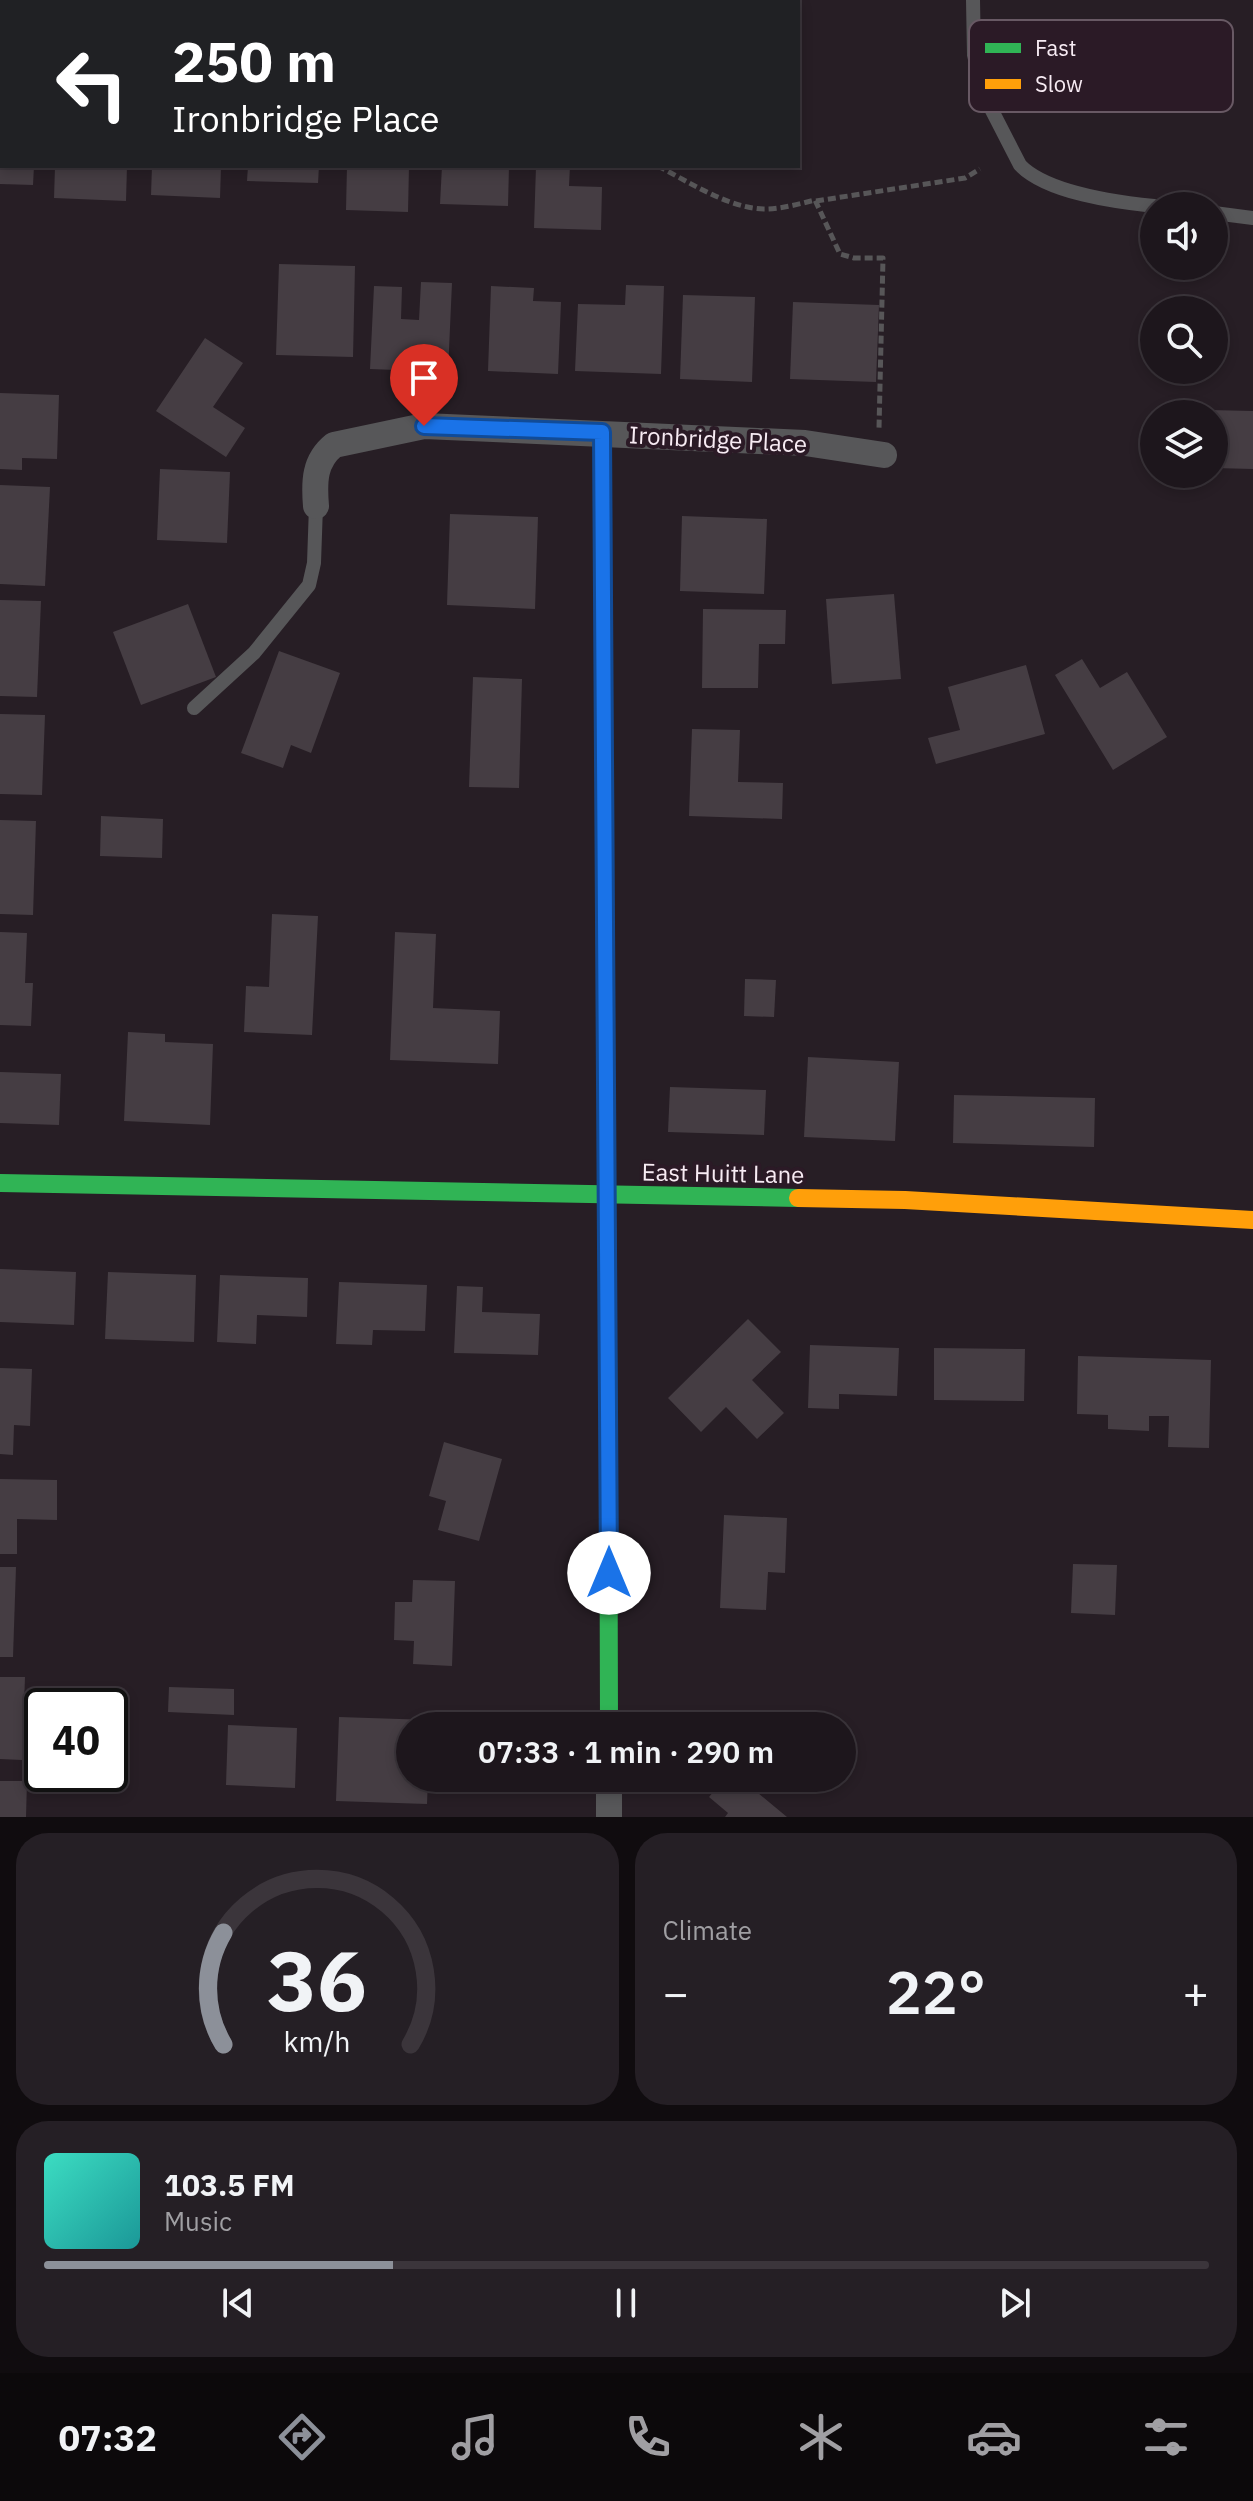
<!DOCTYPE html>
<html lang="en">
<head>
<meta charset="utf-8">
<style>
	body { margin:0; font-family:"IBM Plex Sans",sans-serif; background:#251f25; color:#f1f3f6; height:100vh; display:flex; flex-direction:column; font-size:30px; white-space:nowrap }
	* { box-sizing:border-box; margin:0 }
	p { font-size:26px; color:#a09fa3 }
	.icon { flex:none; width:44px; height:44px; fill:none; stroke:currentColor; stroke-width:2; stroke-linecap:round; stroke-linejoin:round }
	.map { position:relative; height:1817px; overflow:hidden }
	.drawer { display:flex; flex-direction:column; gap:16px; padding:16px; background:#100c0f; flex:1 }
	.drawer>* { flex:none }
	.top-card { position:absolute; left:0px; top:0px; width:800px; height:168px; box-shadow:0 4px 12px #0003,0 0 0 2px #3b353b; background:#202124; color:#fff; overflow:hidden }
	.buttons { position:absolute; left:1140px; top:192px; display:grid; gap:16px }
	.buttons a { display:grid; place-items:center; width:88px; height:88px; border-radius:50%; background:#1d161c; box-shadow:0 4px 12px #0003,0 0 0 2px #3b353b; font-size:40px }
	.speed { position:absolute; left:24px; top:1688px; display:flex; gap:16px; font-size:40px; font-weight:700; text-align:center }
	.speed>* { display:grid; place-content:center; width:104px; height:104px; border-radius:50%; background:#1d161c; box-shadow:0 4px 12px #0003,0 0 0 2px #3b353b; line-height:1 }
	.speed .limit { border:4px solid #111; border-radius:12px; background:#fff; color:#111 }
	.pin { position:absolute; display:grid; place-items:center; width:68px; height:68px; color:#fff; margin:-82px -34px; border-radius:50% 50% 50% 0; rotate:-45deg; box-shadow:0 0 8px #0007 }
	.pin .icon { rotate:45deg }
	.me { position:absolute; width:88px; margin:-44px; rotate:0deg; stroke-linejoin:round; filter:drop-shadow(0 0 6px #0008) }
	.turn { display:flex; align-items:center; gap:28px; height:168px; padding:0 40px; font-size:36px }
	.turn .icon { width:104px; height:104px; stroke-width:2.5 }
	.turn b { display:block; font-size:56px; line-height:68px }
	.big { font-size:60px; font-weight:600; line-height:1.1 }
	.drawer .card { flex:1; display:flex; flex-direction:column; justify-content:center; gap:12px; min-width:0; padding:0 28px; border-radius:32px; background:#251f25 }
	.drawer .dial { align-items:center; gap:0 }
	.dial svg { height:208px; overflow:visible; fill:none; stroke:#3b353b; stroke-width:7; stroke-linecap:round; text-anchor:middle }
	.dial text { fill:#f1f3f6; stroke:none }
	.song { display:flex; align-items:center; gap:24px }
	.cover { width:96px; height:96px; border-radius:12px; background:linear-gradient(135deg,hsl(170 70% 55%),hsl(180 70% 35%)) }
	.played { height:8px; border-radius:4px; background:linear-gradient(90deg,#8c9099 30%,#3b353b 30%) }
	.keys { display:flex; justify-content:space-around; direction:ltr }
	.heat { display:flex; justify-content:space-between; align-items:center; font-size:44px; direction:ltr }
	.drawer .tiles { flex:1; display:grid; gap:16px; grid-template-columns:1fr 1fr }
	.card:last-child { grid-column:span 2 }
	.trip { position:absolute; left:396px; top:1712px; width:460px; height:80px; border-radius:40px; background:#1d161c; box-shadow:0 4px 12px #0003,0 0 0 2px #3b353b; font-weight:600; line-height:80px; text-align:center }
	.menu { display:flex; height:128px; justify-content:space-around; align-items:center; background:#0c090b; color:#a09fa3 }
	.menu .icon { width:56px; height:56px }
	.menu .selected { color:#8c9099 }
	.menu b { font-size:36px; color:#f1f3f6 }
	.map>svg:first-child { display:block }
	.building { fill:#453d43 }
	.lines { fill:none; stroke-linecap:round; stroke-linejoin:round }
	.path { stroke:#575658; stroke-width:5; stroke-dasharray:8 4; stroke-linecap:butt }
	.lane { stroke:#575759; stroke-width:14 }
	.street { stroke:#575759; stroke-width:26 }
	.fast { stroke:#30b455; stroke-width:18 }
	.slow { stroke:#ff9f0a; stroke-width:18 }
	.route-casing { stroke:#114b97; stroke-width:20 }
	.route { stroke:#1a73e8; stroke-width:14 }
	.labels { text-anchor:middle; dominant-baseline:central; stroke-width:8; stroke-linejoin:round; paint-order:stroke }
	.street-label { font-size:24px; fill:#f7ebf3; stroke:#2b1a26 }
	.key { fill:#2b1a26; stroke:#685964; stroke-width:2 }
	.key-label { font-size:22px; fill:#f7ebf3 }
</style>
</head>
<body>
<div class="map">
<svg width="1253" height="1817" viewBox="0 0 1253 1817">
	<rect width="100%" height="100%" fill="#271e25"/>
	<!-- building -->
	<g class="building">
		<path d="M0,166H34L33,185L0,184Z"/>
		<path d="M55,166H127L126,201L54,198Z"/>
		<path d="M152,166H221L220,198L151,195Z"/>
		<path d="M248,166H319L318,183L247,181Z"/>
		<path d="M347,166H409L408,212L346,210Z"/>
		<path d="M442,166H509L508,206L440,204Z"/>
		<path d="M536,166H570L569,186L602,187L601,230L534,228Z"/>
		<path d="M279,264L355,266L353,357L276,355Z"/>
		<path d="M421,282L452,283L448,372L370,369L374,286L402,287L401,319L419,320Z"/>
		<path d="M626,285L664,286L661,374L575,371L578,304L625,305Z"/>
		<path d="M491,286L534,288L533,301L561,302L558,374L488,371Z"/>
		<path d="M683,295L755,297L752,382L680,379Z"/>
		<path d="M793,302L879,305L876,382L790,379Z"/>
		<path d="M205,338L243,363L213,407L245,428L226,457L156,411Z"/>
		<path d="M0,393L59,395L57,459L22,458V470L0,469Z"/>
		<path d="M1209,410L1253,411V469L1214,468V414H1209Z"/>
		<path d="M160,469L230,472L227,543L157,540Z"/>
		<path d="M0,485L50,487L45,586L0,584Z"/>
		<path d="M450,514L538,517L535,609L447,605Z"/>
		<path d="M682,516L767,519L764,594L680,591Z"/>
		<path d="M894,594L901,679L832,684L826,599Z"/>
		<path d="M0,600L41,601L37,697L0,696Z"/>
		<path d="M188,604L216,677L141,705L113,632Z"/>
		<path d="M703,609L786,610L785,644H759L758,688H702Z"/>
		<path d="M279,651L340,673L311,753L291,745L283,768L241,753Z"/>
		<path d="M1082,659L1100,688L1127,672L1167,737L1113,770L1055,675Z"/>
		<path d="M1026,665L1045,734L936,764L928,738L960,730L948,687Z"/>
		<path d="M473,677L522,679L519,788L469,787Z"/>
		<path d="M0,714L45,715L42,795L0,794Z"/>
		<path d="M692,729L740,730L738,782L783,783L782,819L689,816Z"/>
		<path d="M101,816L163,819L162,858L100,856Z"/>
		<path d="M0,820L36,821L33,915L0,914Z"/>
		<path d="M272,914L318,916L312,1035L244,1032L246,986L269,987Z"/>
		<path d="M0,932L27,933L25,983H33L31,1026L0,1025Z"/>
		<path d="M395,932L436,934L433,1008L500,1011L498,1064L390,1060Z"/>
		<path d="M745,979L776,980L774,1017L744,1016Z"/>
		<path d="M128,1032L165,1034V1042L213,1044L210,1125L124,1121Z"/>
		<path d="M808,1057L899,1062L895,1141L804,1137Z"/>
		<path d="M0,1072L61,1074L59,1125L0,1123Z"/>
		<path d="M670,1087L766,1090L764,1135L668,1132Z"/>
		<path d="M954,1095L1095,1098L1094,1147L953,1143Z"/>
		<path d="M0,1269L76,1272L74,1325L0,1322Z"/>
		<path d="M108,1272L196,1275L194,1342L105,1339Z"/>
		<path d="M220,1275L308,1278L307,1317L257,1315L256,1344L217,1342Z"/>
		<path d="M339,1282L427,1285L425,1331L373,1330L372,1345L336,1344Z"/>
		<path d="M457,1286L483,1287L482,1312L540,1314L538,1355L454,1353Z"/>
		<path d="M748,1319L781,1352L752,1380L784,1413L757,1439L726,1407L701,1432L668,1398Z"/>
		<path d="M810,1345L899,1348L897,1396L839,1394V1409L808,1408Z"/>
		<path d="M934,1348L1025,1349L1024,1401L934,1400Z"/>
		<path d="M1078,1356L1211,1360L1209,1448L1168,1447L1169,1416H1149V1431L1108,1429V1415L1077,1414Z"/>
		<path d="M0,1368L32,1369L30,1426L14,1425L13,1455L0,1454Z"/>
		<path d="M444,1442L502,1459L479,1541L438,1530L446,1501L429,1496Z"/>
		<path d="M0,1479L57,1480V1520L17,1519V1554H0Z"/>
		<path d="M724,1515L787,1518L785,1573L768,1572L766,1610L720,1608Z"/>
		<path d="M1073,1564L1117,1565L1115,1615L1071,1613Z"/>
		<path d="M0,1567H16L13,1657H0Z"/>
		<path d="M413,1580L455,1581L452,1666L413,1664L414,1641L394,1640L395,1602H412Z"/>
		<path d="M0,1677H25L22,1760L0,1759Z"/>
		<path d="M169,1687L234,1689V1715L168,1712Z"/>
		<path d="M339,1717L430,1720V1726H410V1778H428L427,1804L336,1801Z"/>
		<path d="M228,1725L297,1728L295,1788L226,1785Z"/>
		<path d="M725,1778H740L787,1817H725L728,1813L709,1797Z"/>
		<path d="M0,1781H27L26,1817H0Z"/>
	</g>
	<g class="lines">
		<!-- path -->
		<g class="path">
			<path d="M658,166C689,182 728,208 764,209C781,209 799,204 815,200L840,254L854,258H883L879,428"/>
			<path d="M816,201L965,178L980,169"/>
		</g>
		<!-- lane -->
		<g class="lane">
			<path d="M973,0L974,55L983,93L1020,165C1047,193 1116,202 1154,206"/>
			<path d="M1214,213L1253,218"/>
			<path d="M194,708L254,653L309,585L314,563L316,506"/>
		</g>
		<!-- street -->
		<g class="street">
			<path d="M556,2V0"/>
			<path d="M0,49H2"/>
			<path d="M316,506C314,482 314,461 334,445L424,426L805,443L884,455"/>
			<path d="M609,1817V1778"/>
		</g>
		<!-- fast -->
		<g class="fast">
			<path d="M602,432L605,955"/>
			<path d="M0,1183L798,1198"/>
			<path d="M608,1344L609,1726"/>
		</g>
		<!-- slow -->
		<g class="slow">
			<path d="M605,955L608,1344"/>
			<path d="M798,1198L905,1200L1253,1220"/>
		</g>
	</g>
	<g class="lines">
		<defs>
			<path id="route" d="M424,426L602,432C602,813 609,1193 609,1573"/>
		</defs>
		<!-- route casing -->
		<use href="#route" class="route-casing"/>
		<!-- route -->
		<use href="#route" class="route"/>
	</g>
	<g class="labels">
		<!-- street labels -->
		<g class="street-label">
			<text transform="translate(718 439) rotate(3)">Ironbridge Place</text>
			<text transform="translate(723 1173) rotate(1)">East Huitt Lane</text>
		</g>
	</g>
	<!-- legend -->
	<rect x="969" y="20" width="264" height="92" rx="12" class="key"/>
	<rect x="985" y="43" width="36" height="10" fill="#30b455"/>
	<rect x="985" y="79" width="36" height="10" fill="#ff9f0a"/>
	<g class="key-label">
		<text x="1035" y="56">Fast</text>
		<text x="1035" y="92">Slow</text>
	</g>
</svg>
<div class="buttons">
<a><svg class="icon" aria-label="sound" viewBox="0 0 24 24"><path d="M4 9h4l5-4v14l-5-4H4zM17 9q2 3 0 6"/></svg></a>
<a><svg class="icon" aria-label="search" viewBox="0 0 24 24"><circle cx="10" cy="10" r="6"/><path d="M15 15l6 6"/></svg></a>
<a><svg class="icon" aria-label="layers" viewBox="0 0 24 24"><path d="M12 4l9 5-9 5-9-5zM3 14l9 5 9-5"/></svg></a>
</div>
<div class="speed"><div class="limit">40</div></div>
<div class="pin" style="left:424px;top:426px;background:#d93025"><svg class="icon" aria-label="arrive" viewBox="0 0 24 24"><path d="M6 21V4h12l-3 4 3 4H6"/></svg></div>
<svg class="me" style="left:609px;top:1573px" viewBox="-20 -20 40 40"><circle r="19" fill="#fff"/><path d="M0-13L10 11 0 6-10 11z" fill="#1a73e8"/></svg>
<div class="trip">07:33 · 1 min · 290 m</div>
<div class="top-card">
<div class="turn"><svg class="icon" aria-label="left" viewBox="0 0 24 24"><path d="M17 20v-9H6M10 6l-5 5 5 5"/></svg><div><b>250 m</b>Ironbridge Place</div></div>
</div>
</div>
<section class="drawer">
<div class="tiles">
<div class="card dial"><svg viewBox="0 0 100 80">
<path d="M14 69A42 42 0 1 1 86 69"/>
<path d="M14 69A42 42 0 0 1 14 26" stroke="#8c9099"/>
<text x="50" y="56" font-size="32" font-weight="700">36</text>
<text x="50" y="72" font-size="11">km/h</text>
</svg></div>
<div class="card"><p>Climate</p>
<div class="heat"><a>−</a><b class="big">22°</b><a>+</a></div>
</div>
<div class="card">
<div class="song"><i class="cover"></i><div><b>103.5 FM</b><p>Music</p></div></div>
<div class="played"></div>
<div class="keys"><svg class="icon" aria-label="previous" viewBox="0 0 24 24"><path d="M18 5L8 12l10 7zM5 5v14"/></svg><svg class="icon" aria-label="pause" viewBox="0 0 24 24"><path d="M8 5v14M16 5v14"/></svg><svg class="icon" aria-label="next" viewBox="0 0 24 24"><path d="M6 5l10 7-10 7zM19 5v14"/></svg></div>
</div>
</div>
</section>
<nav class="menu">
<b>07:32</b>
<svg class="icon selected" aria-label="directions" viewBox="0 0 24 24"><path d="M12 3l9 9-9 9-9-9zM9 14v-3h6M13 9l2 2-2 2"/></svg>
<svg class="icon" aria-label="music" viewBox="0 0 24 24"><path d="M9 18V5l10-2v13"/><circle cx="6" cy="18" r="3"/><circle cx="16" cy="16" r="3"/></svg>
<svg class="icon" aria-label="phone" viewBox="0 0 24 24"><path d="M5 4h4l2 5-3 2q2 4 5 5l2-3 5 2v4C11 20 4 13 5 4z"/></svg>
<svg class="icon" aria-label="climate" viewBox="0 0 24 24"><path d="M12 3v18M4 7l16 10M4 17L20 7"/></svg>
<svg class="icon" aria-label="car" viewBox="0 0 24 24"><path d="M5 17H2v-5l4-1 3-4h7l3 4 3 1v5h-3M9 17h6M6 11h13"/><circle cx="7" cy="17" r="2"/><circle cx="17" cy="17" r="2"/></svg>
<svg class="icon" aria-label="filters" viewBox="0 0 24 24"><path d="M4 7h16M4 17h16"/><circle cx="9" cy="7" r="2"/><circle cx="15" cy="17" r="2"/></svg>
</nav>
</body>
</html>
